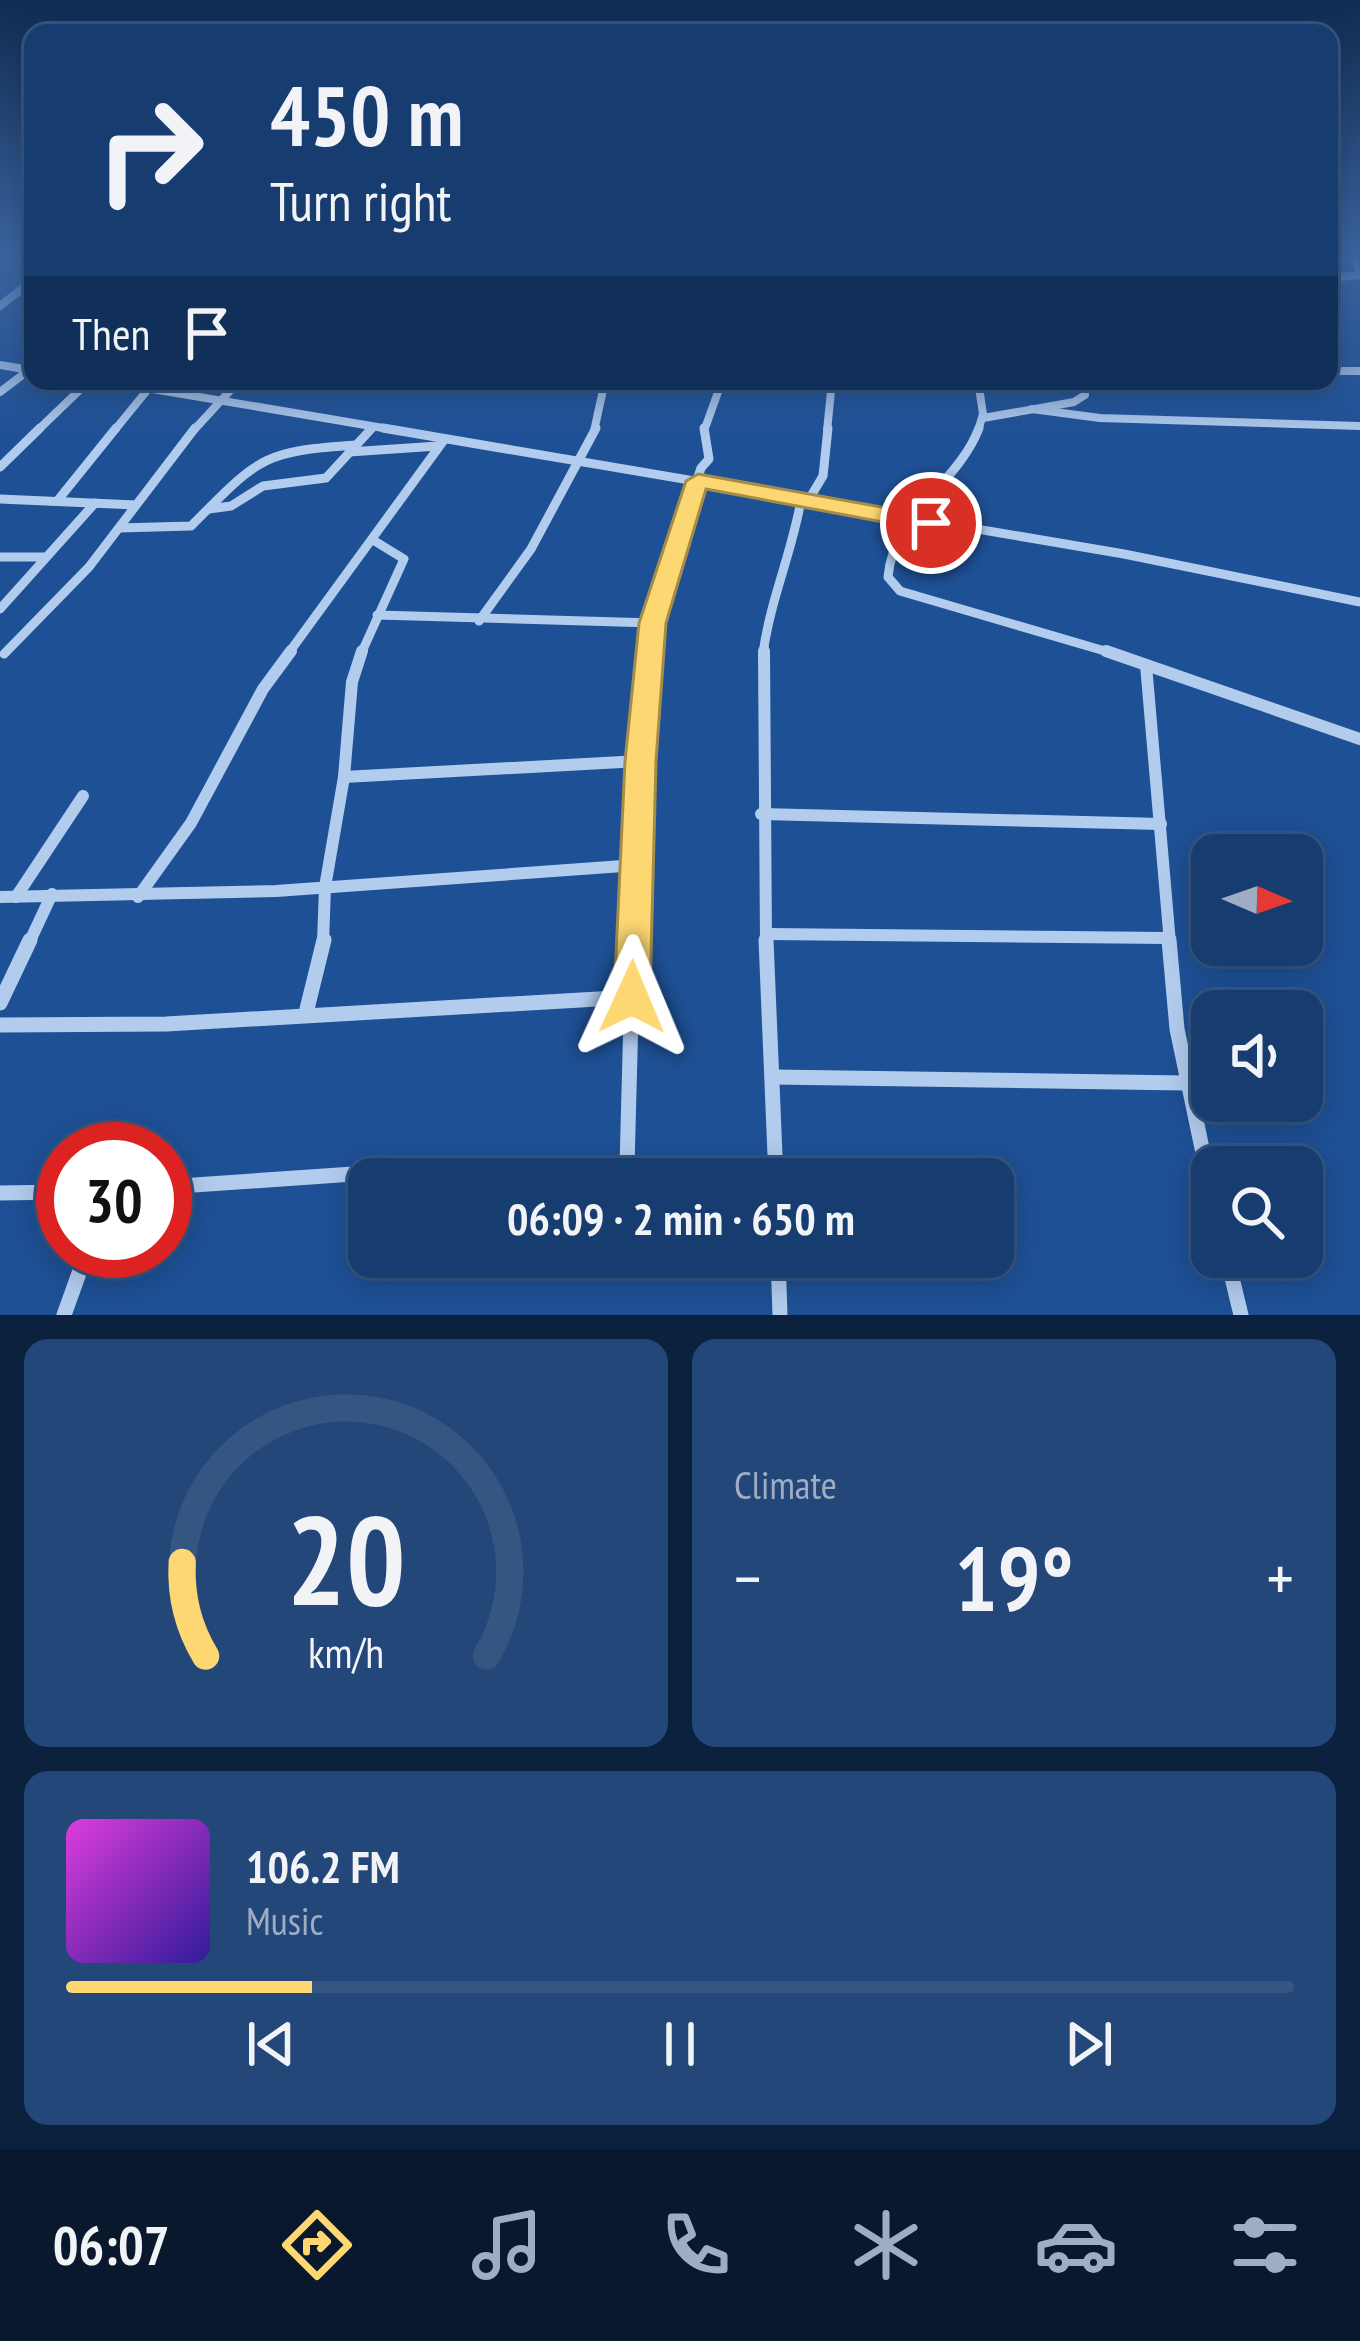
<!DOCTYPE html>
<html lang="en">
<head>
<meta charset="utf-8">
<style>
	body { margin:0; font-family:"PT Sans Narrow",sans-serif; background:#234778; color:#f1f3f6; height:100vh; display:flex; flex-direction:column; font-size:45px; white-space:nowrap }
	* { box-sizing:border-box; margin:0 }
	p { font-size:39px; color:#9eadc3 }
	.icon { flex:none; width:66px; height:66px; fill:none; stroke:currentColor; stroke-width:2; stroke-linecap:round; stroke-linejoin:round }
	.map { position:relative; height:1315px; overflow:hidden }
	.panel { display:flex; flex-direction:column; gap:24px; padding:24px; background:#0c213e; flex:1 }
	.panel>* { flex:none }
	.hud { position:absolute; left:24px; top:24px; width:1314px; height:366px; border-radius:24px; box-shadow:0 6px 30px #0003,0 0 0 3px #355683; background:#163c70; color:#f1f3f6; overflow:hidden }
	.needle { width:78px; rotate:92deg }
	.controls { position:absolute; left:1191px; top:834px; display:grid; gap:24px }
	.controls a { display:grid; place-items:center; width:132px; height:132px; border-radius:24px; background:#163c70; box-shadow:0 6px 30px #0003,0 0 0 3px #355683; font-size:60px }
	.speed { position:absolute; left:36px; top:1122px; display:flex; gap:24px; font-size:60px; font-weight:700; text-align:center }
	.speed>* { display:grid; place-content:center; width:156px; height:156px; border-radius:50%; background:#163c70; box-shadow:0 6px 30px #0003,0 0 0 3px #355683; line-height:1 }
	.speed .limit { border:18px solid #d22; background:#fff; color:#111 }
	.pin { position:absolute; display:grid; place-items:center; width:102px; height:102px; color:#fff; margin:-51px; border:6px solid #fff; border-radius:50%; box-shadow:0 3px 12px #0007 }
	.me { position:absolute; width:132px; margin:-66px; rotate:1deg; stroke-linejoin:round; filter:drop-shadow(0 0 9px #0008) }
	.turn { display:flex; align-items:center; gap:42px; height:252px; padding:0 48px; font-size:54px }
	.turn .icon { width:156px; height:156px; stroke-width:2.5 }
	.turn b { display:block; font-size:84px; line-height:102px }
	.then { display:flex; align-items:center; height:114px; padding:0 48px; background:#0003; gap:24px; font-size:45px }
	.big { font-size:90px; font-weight:600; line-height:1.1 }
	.panel .card { flex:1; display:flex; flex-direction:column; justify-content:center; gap:18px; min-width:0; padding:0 42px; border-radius:24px; background:#234778 }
	.panel .dial { align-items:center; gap:0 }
	.dial svg { height:312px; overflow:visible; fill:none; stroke:#355683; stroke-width:7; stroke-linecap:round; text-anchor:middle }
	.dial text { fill:#f1f3f6; stroke:none }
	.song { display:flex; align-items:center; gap:36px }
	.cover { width:144px; height:144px; border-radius:18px; background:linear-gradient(135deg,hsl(300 70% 55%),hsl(250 70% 35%)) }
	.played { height:12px; border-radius:6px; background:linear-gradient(90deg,#fdd772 20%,#355683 20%) }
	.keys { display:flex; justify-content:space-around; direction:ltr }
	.heat { display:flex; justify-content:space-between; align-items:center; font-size:66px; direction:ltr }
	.panel .tiles { flex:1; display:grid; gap:24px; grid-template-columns:1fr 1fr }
	.card:last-child { grid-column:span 2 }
	.trip { position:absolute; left:348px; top:1158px; width:666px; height:120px; border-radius:24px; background:#163c70; box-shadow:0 6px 30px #0003,0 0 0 3px #355683; font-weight:600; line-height:120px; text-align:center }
	.menu { display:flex; height:192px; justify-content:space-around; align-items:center; background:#09182d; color:#9eadc3 }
	.menu .icon { width:84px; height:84px }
	.menu .active { color:#fdd772 }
	.menu b { font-size:54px; color:#f1f3f6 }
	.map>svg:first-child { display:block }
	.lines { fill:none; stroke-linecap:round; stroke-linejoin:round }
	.street-far3 { stroke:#b2ccee; stroke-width:8 }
	.street-far2 { stroke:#b2ccee; stroke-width:9 }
	.street-far1 { stroke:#b2ccee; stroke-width:12 }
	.street { stroke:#b2ccee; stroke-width:15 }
	.secondary { fill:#dfeafb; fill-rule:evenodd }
	.route { fill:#fdd772; stroke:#a48c4a; stroke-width:3 }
</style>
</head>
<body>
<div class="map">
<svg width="1360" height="1315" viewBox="0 0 1360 1315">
	<rect width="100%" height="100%" fill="#1e5095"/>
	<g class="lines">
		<!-- street-far3 -->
		<g class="street-far3">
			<path d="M1329,278L1360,275"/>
			<path d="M0,306L33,280"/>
			<path d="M0,365L30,370"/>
			<path d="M1329,371H1360"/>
			<path d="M105,381L401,431"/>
			<path d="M978,381L983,414L978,431"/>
			<path d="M0,392L29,370"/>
			<path d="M1032,409L1100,418L1360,426"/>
			<path d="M983,418L1074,402L1085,395L1084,381"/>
			<path d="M37,431L89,381"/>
			<path d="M114,431L149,388"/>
			<path d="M193,431L239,381"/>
			<path d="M369,431L373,427"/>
			<path d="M594,431L605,381"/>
			<path d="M704,431L722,381"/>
			<path d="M827,431L832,381"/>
		</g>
		<!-- street-far2 -->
		<g class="street-far2">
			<path d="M383,428L1124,554L1360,602"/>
			<path d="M979,428C958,484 893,514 888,577L900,591L1115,654"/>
			<path d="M349,452L438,446"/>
			<path d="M0,467L40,428"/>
			<path d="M0,499L136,505"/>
			<path d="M58,500L116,428"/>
			<path d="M808,501L823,476L828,428"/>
			<path d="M209,509L231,506L263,486L326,478L372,428"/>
			<path d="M119,528L191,526C258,459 260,451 357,445"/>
			<path d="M0,557H46"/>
			<path d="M0,609L95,503"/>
			<path d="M377,615L653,623"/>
			<path d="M479,621L531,549L596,428"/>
			<path d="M4,654L89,567L195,428"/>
			<path d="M288,654L444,440"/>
			<path d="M361,654L404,559L373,540"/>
			<path d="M649,654L668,567L701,468L709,459L704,428"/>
			<path d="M763,654C770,600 792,553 801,500"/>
		</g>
		<!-- street-far1 -->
		<g class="street-far1">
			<path d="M764,651L766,943"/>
			<path d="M1106,651L1360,739"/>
			<path d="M1146,665L1170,943"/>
			<path d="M344,777L640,761"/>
			<path d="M761,814L1161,824"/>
			<path d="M0,897L276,891L637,865"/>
			<path d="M16,897L83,796"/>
			<path d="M138,897L191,823L263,689L291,651"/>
			<path d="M767,934L1166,938"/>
			<path d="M29,943L52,894"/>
			<path d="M323,943L325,887L344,777L352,682L362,651"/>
			<path d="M633,943L650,651"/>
		</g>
		<!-- street -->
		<g class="street">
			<path d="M766,940L776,1179"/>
			<path d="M1169,940L1177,1029L1212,1196"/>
			<path d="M0,1003L30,940"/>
			<path d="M306,1013L324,940"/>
			<path d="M0,1025L166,1024L632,997"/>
			<path d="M773,1077L1185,1083"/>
			<path d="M627,1167L633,940"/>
			<path d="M165,1187L368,1173L775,1167"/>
			<path d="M0,1193L63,1192"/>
			<path d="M778,1257L780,1315"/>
			<path d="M1227,1257L1241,1315"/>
			<path d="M64,1315L87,1251"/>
		</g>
		<!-- secondary -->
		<path class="secondary" d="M1349,258H1357L1360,273L1357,272Z"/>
	</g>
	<!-- sky -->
	<linearGradient id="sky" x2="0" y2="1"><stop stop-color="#102c52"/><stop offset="0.58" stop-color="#3b64a0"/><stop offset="1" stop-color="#3b64a0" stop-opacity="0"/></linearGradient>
	<rect width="1360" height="442" fill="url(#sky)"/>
	<!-- route -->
	<path class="route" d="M698,474L931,516L943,523L931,531L706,489L666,623L656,761L650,997L645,1009L632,1015L619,1009L614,997L625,761L639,623L686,481Z"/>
</svg>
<div class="controls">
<a><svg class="needle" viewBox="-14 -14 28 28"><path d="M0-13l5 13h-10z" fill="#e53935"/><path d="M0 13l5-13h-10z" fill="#9eadc3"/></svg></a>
<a><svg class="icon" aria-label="sound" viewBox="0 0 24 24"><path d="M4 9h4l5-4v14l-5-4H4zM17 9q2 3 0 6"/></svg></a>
<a><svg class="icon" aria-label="search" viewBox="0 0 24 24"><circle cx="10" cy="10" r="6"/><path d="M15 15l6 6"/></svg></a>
</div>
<div class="speed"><div class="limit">30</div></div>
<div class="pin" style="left:931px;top:523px;background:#d93025"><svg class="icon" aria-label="arrive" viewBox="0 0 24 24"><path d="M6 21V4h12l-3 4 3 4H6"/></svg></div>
<svg class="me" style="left:632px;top:997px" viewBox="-20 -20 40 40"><path d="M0-17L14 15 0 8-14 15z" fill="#fdd772" stroke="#fff" stroke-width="4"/></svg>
<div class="trip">06:09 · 2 min · 650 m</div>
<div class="hud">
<div class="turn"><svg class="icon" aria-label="right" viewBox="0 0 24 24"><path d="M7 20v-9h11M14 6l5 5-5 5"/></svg><div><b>450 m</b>Turn right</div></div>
<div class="then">Then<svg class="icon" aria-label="arrive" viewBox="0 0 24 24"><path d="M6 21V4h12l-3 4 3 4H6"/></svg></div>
</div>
</div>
<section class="panel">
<div class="tiles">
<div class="card dial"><svg viewBox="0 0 100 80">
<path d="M14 69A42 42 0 1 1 86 69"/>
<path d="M14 69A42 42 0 0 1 8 45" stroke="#fdd772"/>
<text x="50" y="56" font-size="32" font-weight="700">20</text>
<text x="50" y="72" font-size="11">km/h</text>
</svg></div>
<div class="card"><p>Climate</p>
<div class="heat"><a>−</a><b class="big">19°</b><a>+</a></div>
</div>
<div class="card">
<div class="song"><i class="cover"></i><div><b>106.2 FM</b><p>Music</p></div></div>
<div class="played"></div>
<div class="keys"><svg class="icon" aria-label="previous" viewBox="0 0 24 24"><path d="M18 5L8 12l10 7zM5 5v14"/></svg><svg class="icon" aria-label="pause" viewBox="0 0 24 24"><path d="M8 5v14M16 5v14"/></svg><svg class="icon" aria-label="next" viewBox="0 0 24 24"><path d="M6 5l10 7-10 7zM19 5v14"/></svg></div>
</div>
</div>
</section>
<nav class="menu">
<b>06:07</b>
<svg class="icon active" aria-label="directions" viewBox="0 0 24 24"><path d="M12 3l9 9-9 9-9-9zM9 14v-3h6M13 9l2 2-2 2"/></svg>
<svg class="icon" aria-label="music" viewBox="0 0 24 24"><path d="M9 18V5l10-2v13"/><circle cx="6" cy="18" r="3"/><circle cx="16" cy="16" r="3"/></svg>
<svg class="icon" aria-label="phone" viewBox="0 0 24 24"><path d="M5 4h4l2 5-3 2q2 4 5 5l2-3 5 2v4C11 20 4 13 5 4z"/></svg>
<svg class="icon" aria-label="climate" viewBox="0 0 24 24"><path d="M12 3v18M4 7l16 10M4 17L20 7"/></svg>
<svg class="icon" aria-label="car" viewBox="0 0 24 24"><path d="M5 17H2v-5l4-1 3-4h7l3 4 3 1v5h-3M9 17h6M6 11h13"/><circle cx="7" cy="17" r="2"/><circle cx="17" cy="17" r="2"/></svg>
<svg class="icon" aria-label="filters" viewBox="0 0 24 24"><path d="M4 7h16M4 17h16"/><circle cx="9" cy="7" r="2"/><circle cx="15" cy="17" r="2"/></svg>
</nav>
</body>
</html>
